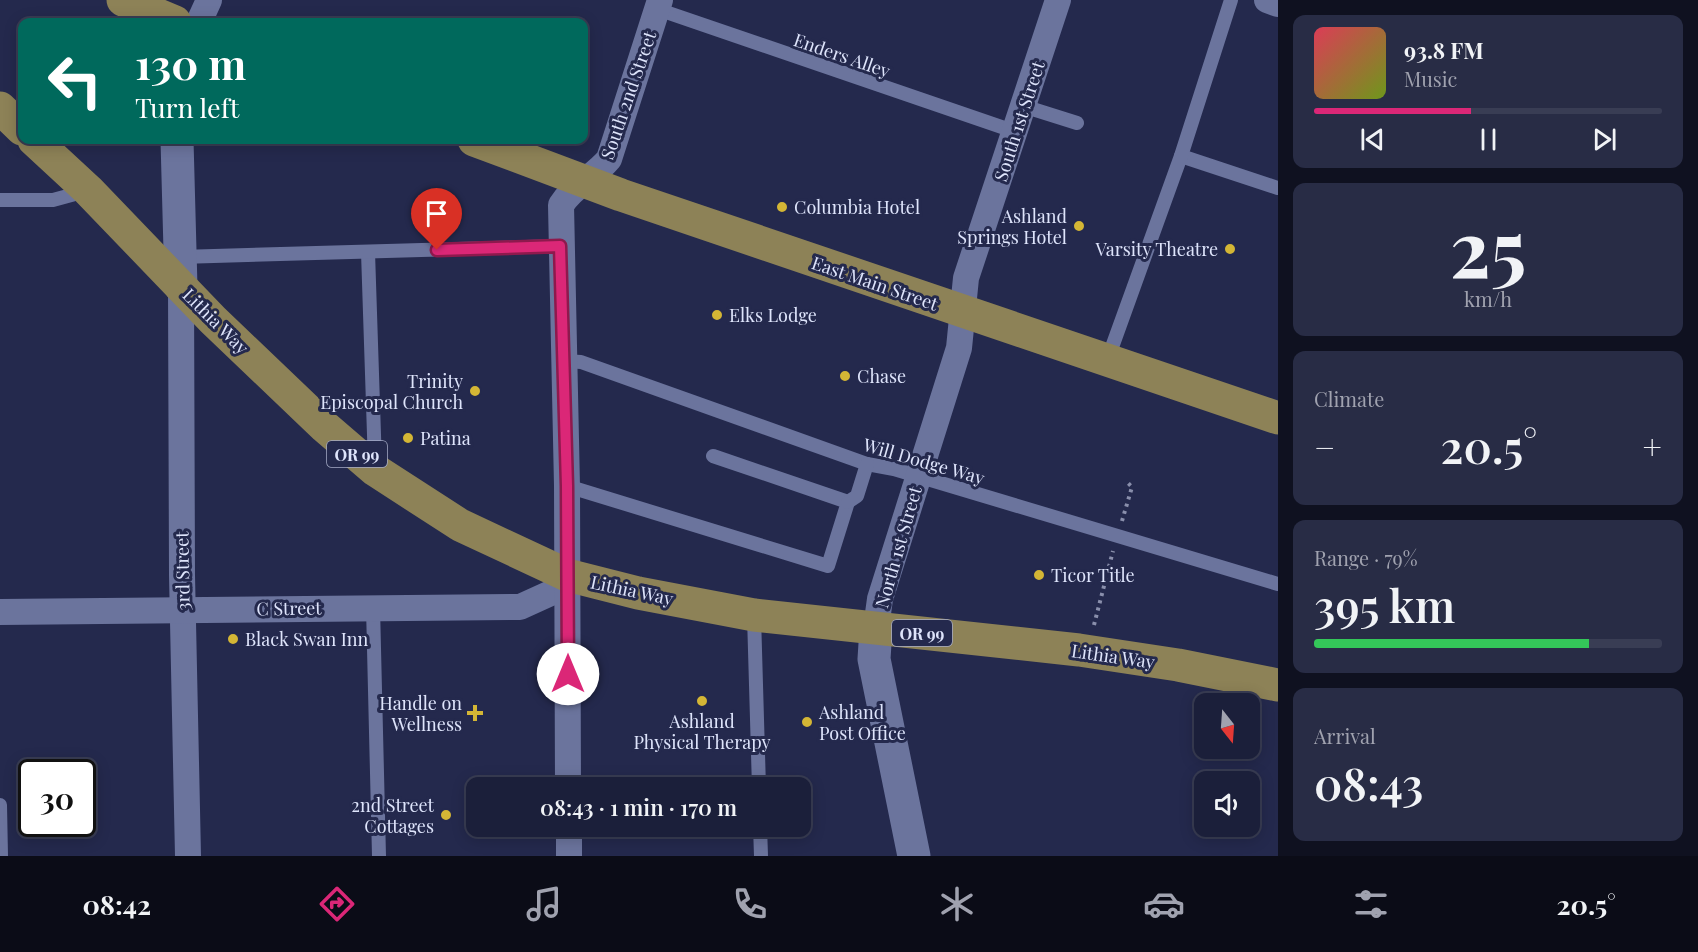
<!DOCTYPE html>
<html lang="en">
<head>
<meta charset="utf-8">
<style>
	body { margin:0; font-family:"Playfair Display",serif; background:#282c45; color:#f1f3f6; height:100vh; display:flex; flex-direction:column; font-size:22px; white-space:nowrap }
	* { box-sizing:border-box; margin:0 }
	p { font-size:20px; color:#a0a2af }
	.icon { flex:none; width:33px; height:33px; fill:none; stroke:currentColor; stroke-width:2; stroke-linecap:round; stroke-linejoin:round }
	.map { position:relative; flex:1; overflow:hidden }
	.side { display:flex; flex-direction:column; gap:15px; padding:15px; background:#0f1120; width:420px }
	.side>* { flex:none }
	.banner { position:absolute; left:18px; top:18px; width:570px; height:126px; border-radius:12px; box-shadow:0 3px 15px #0003,0 0 0 2px #393d54; background:#00695c; color:#fff; overflow:hidden }
	.needle { width:39px; rotate:163deg }
	.tools { position:absolute; left:1194px; top:693px; display:grid; gap:12px }
	.tools a { display:grid; place-items:center; width:66px; height:66px; border-radius:12px; background:#1b1f3a; box-shadow:0 3px 15px #0003,0 0 0 2px #393d54; font-size:30px }
	.speed { position:absolute; left:18px; top:759px; display:flex; gap:12px; font-size:30px; font-weight:700; text-align:center }
	.speed>* { display:grid; place-content:center; width:78px; height:78px; border-radius:50%; background:#1b1f3a; box-shadow:0 3px 15px #0003,0 0 0 2px #393d54; line-height:1 }
	.speed .limit { border:3px solid #111; border-radius:9px; background:#fff; color:#111 }
	.pin { position:absolute; display:grid; place-items:center; width:51px; height:51px; color:#fff; margin:-62px -26px; border-radius:50% 50% 50% 0; rotate:-45deg; box-shadow:0 0 6px #0007 }
	.pin .icon { rotate:45deg }
	.me { position:absolute; width:66px; margin:-33px; rotate:0deg; stroke-linejoin:round; filter:drop-shadow(0 0 4px #0008) }
	.turn { display:flex; align-items:center; gap:21px; height:126px; padding:0 18px; font-size:27px }
	.turn .icon { width:78px; height:78px; stroke-width:2.5 }
	.turn b { display:block; font-size:42px; line-height:51px }
	.big { font-size:45px; font-weight:600; line-height:1.1 }
	.side .card { flex:1; display:flex; flex-direction:column; justify-content:center; gap:9px; min-width:0; padding:0 21px; border-radius:12px; background:#282c45 }
	.side .dial { align-items:center; gap:0 }
	.dial b { font-size:78px; line-height:1 }
	.song { display:flex; align-items:center; gap:18px }
	.cover { width:72px; height:72px; border-radius:9px; background:linear-gradient(135deg,hsl(350 70% 55%),hsl(80 70% 35%)) }
	.played { height:6px; border-radius:3px; background:linear-gradient(90deg,#db2777 45%,#393d54 45%) }
	.keys { display:flex; justify-content:space-around; direction:ltr }
	.heat { display:flex; justify-content:space-between; align-items:center; font-size:33px; direction:ltr }
	.charge { height:9px; border-radius:4px; background:linear-gradient(90deg,#34c759 79%,#393d54 0) }
	.trip { position:absolute; left:466px; top:777px; width:345px; height:60px; border-radius:12px; background:#1b1f3a; box-shadow:0 3px 15px #0003,0 0 0 2px #393d54; font-weight:600; line-height:60px; text-align:center }
	.menu { display:flex; height:96px; justify-content:space-around; align-items:center; background:#0b0c17; color:#a0a2af }
	.menu .icon { width:42px; height:42px }
	.menu .active { color:#db2777 }
	.menu b { font-size:27px; color:#f1f3f6 }
	main { display:flex; flex:1; min-height:0 }
	.map>svg:first-child { display:block }
	.lines { fill:none; stroke-linecap:round; stroke-linejoin:round }
	.path { stroke:#8a8fac; stroke-width:4; stroke-dasharray:3 4.5; stroke-linecap:butt }
	.lane { stroke:#6b749d; stroke-width:14 }
	.street { stroke:#6b749d; stroke-width:26 }
	.secondary { stroke:#6b749d; stroke-width:33 }
	.primary { stroke:#8d8257; stroke-width:33 }
	.route-casing { stroke:#8e194d; stroke-width:15 }
	.route { stroke:#db2777; stroke-width:10 }
	.poi-dot { fill:#d4b635; stroke:#24294d; stroke-width:2 }
	.labels { text-anchor:middle; dominant-baseline:central; stroke-width:6; stroke-linejoin:round; paint-order:stroke }
	.shield { fill:#24294d; stroke:#a6acc7; stroke-width:1.5 }
	.shield-label { font-size:16px; font-weight:bold; fill:#dee4fb }
	.street-label { font-size:18px; fill:#dee4fb; stroke:#24294d }
	.poi-label { font-size:18px; fill:#dee4fb; stroke:#24294d; text-anchor:start }
</style>
</head>
<body>
<main>
<div class="map">
<svg width="1278" height="856" viewBox="0 0 1278 856">
	<rect width="100%" height="100%" fill="#24294d"/>
	<g class="lines">
		<!-- path -->
		<g class="path">
			<path d="M1122,521L1132,487L1126,481"/>
			<path d="M1094,625L1113,551"/>
		</g>
		<!-- lane -->
		<g class="lane">
			<path d="M657,9L1016,132"/>
			<path d="M1023,106L1077,123"/>
			<path d="M1181,156L1278,188"/>
			<path d="M0,200H53L86,191"/>
			<path d="M368,252L375,465"/>
			<path d="M180,257L560,246"/>
			<path d="M564,361L581,362L867,464L894,469L1278,584"/>
			<path d="M1107,361L1181,156L1231,0"/>
			<path d="M567,486L828,566L848,502L713,456"/>
			<path d="M848,502L857,496L867,464"/>
			<path d="M373,607L379,856"/>
			<path d="M754,616L759,788"/>
			<path d="M0,805L1,856"/>
			<path d="M760,826L761,856"/>
		</g>
		<!-- street -->
		<g class="street">
			<path d="M1267,0L1278,4"/>
			<path d="M199,22L209,0"/>
			<path d="M181,287L182,575L188,856"/>
			<path d="M0,612L520,607L553,592L567,575"/>
			<path d="M876,628L880,599L959,348L966,278L1058,0"/>
			<path d="M568,788L567,486L561,205C573,186 595,176 609,159L660,0"/>
			<path d="M569,826V856"/>
		</g>
		<!-- secondary -->
		<g class="secondary">
			<path d="M177,140L181,287"/>
			<path d="M876,628L874,659L914,856"/>
		</g>
		<!-- primary -->
		<g class="primary">
			<path d="M123,0L175,22"/>
			<path d="M0,108L22,129"/>
			<path d="M34,140L88,190L213,320L325,427L375,470L460,525L567,575L638,593L754,615L1079,650L1178,665L1278,685"/>
			<path d="M474,140L621,195L1278,418"/>
		</g>
	</g>
	<g class="lines">
		<defs>
			<path id="route" d="M437,250L560,246L567,486L568,674"/>
		</defs>
		<!-- route casing -->
		<use href="#route" class="route-casing"/>
		<!-- route -->
		<use href="#route" class="route"/>
	</g>
	<!-- markers -->
	<g class="poi-dot">
		<circle cx="782" cy="207" r="6"/>
		<circle cx="1079" cy="226" r="6"/>
		<circle cx="1230" cy="249" r="6"/>
		<circle cx="717" cy="315" r="6"/>
		<circle cx="845" cy="376" r="6"/>
		<circle cx="475" cy="391" r="6"/>
		<circle cx="408" cy="438" r="6"/>
		<circle cx="1039" cy="575" r="6"/>
		<circle cx="233" cy="639" r="6"/>
		<circle cx="702" cy="701" r="6"/>
		<path d="M472 704h6v6h6v6h-6v6h-6v-6h-6v-6h6z"/>
		<circle cx="807" cy="722" r="6"/>
		<circle cx="446" cy="815" r="6"/>
	</g>
	<g class="labels">
		<!-- shield labels -->
		<g class="shield">
			<rect x="327" y="441" width="60" height="26" rx="4.5"/>
			<rect x="892" y="620" width="60" height="26" rx="4.5"/>
		</g>
		<g class="shield-label">
			<text x="357" y="454">OR 99</text>
			<text x="922" y="633">OR 99</text>
		</g>
		<!-- street labels -->
		<g class="street-label">
			<text transform="translate(842 55) rotate(19)">Enders Alley</text>
			<text transform="translate(628 95) rotate(-71)">South 2nd Street</text>
			<text transform="translate(1019 121) rotate(-72)">South 1st Street</text>
			<text transform="translate(875 283) rotate(19)">East Main Street</text>
			<text transform="translate(216 321) rotate(45)">Lithia Way</text>
			<text transform="translate(924 461) rotate(16)">Will Dodge Way</text>
			<text transform="translate(898 547) rotate(-74)">North 1st Street</text>
			<text transform="translate(182 571) rotate(-91)">3rd Street</text>
			<text transform="translate(632 590) rotate(12)">Lithia Way</text>
			<text transform="translate(289 608) rotate(-1)">C Street</text>
			<text transform="translate(1113 656) rotate(8)">Lithia Way</text>
		</g>
		<!-- poi labels -->
		<g class="poi-label">
			<text x="794" y="207">Columbia Hotel</text>
			<text x="1067" y="216" text-anchor="end">Ashland<tspan x="1067" dy="21">Springs Hotel</tspan></text>
			<text x="1218" y="249" text-anchor="end">Varsity Theatre</text>
			<text x="729" y="315">Elks Lodge</text>
			<text x="857" y="376">Chase</text>
			<text x="463" y="381" text-anchor="end">Trinity<tspan x="463" dy="21">Episcopal Church</tspan></text>
			<text x="420" y="438">Patina</text>
			<text x="1051" y="575">Ticor Title</text>
			<text x="245" y="639">Black Swan Inn</text>
			<text x="462" y="703" text-anchor="end">Handle on<tspan x="462" dy="21">Wellness</tspan></text>
			<text x="819" y="712">Ashland<tspan x="819" dy="21">Post Office</tspan></text>
			<text x="702" y="721" text-anchor="middle">Ashland<tspan x="702" dy="21">Physical Therapy</tspan></text>
			<text x="434" y="805" text-anchor="end">2nd Street<tspan x="434" dy="21">Cottages</tspan></text>
		</g>
	</g>
</svg>
<div class="tools">
<a><svg class="needle" viewBox="-14 -14 28 28"><path d="M0-13l5 13h-10z" fill="#e53935"/><path d="M0 13l5-13h-10z" fill="#a0a2af"/></svg></a>
<a><svg class="icon" aria-label="sound" viewBox="0 0 24 24"><path d="M4 9h4l5-4v14l-5-4H4zM17 9q2 3 0 6"/></svg></a>
</div>
<div class="speed"><div class="limit">30</div></div>
<div class="pin" style="left:437px;top:250px;background:#d93025"><svg class="icon" aria-label="arrive" viewBox="0 0 24 24"><path d="M6 21V4h12l-3 4 3 4H6"/></svg></div>
<svg class="me" style="left:568px;top:674px" viewBox="-20 -20 40 40"><circle r="19" fill="#fff"/><path d="M0-13L10 11 0 6-10 11z" fill="#db2777"/></svg>
<div class="trip">08:43 · 1 min · 170 m</div>
<div class="banner">
<div class="turn"><svg class="icon" aria-label="left" viewBox="0 0 24 24"><path d="M17 20v-9H6M10 6l-5 5 5 5"/></svg><div><b>130 m</b>Turn left</div></div>
</div>
</div>
<section class="side">
<div class="card">
<div class="song"><i class="cover"></i><div><b>93.8 FM</b><p>Music</p></div></div>
<div class="played"></div>
<div class="keys"><svg class="icon" aria-label="previous" viewBox="0 0 24 24"><path d="M18 5L8 12l10 7zM5 5v14"/></svg><svg class="icon" aria-label="pause" viewBox="0 0 24 24"><path d="M8 5v14M16 5v14"/></svg><svg class="icon" aria-label="next" viewBox="0 0 24 24"><path d="M6 5l10 7-10 7zM19 5v14"/></svg></div>
</div>
<div class="card dial"><b>25</b><p>km/h</p></div>
<div class="card"><p>Climate</p>
<div class="heat"><a>−</a><b class="big">20.5°</b><a>+</a></div>
</div>
<div class="card"><p>Range · 79%</p><b class="big">395 km</b><div class="charge"></div></div>
<div class="card"><p>Arrival</p><b class="big">08:43</b></div>
</section>
</main>
<nav class="menu">
<b>08:42</b>
<svg class="icon active" aria-label="directions" viewBox="0 0 24 24"><path d="M12 3l9 9-9 9-9-9zM9 14v-3h6M13 9l2 2-2 2"/></svg>
<svg class="icon" aria-label="music" viewBox="0 0 24 24"><path d="M9 18V5l10-2v13"/><circle cx="6" cy="18" r="3"/><circle cx="16" cy="16" r="3"/></svg>
<svg class="icon" aria-label="phone" viewBox="0 0 24 24"><path d="M5 4h4l2 5-3 2q2 4 5 5l2-3 5 2v4C11 20 4 13 5 4z"/></svg>
<svg class="icon" aria-label="climate" viewBox="0 0 24 24"><path d="M12 3v18M4 7l16 10M4 17L20 7"/></svg>
<svg class="icon" aria-label="car" viewBox="0 0 24 24"><path d="M5 17H2v-5l4-1 3-4h7l3 4 3 1v5h-3M9 17h6M6 11h13"/><circle cx="7" cy="17" r="2"/><circle cx="17" cy="17" r="2"/></svg>
<svg class="icon" aria-label="filters" viewBox="0 0 24 24"><path d="M4 7h16M4 17h16"/><circle cx="9" cy="7" r="2"/><circle cx="15" cy="17" r="2"/></svg>
<b>20.5°</b>
</nav>
</body>
</html>
